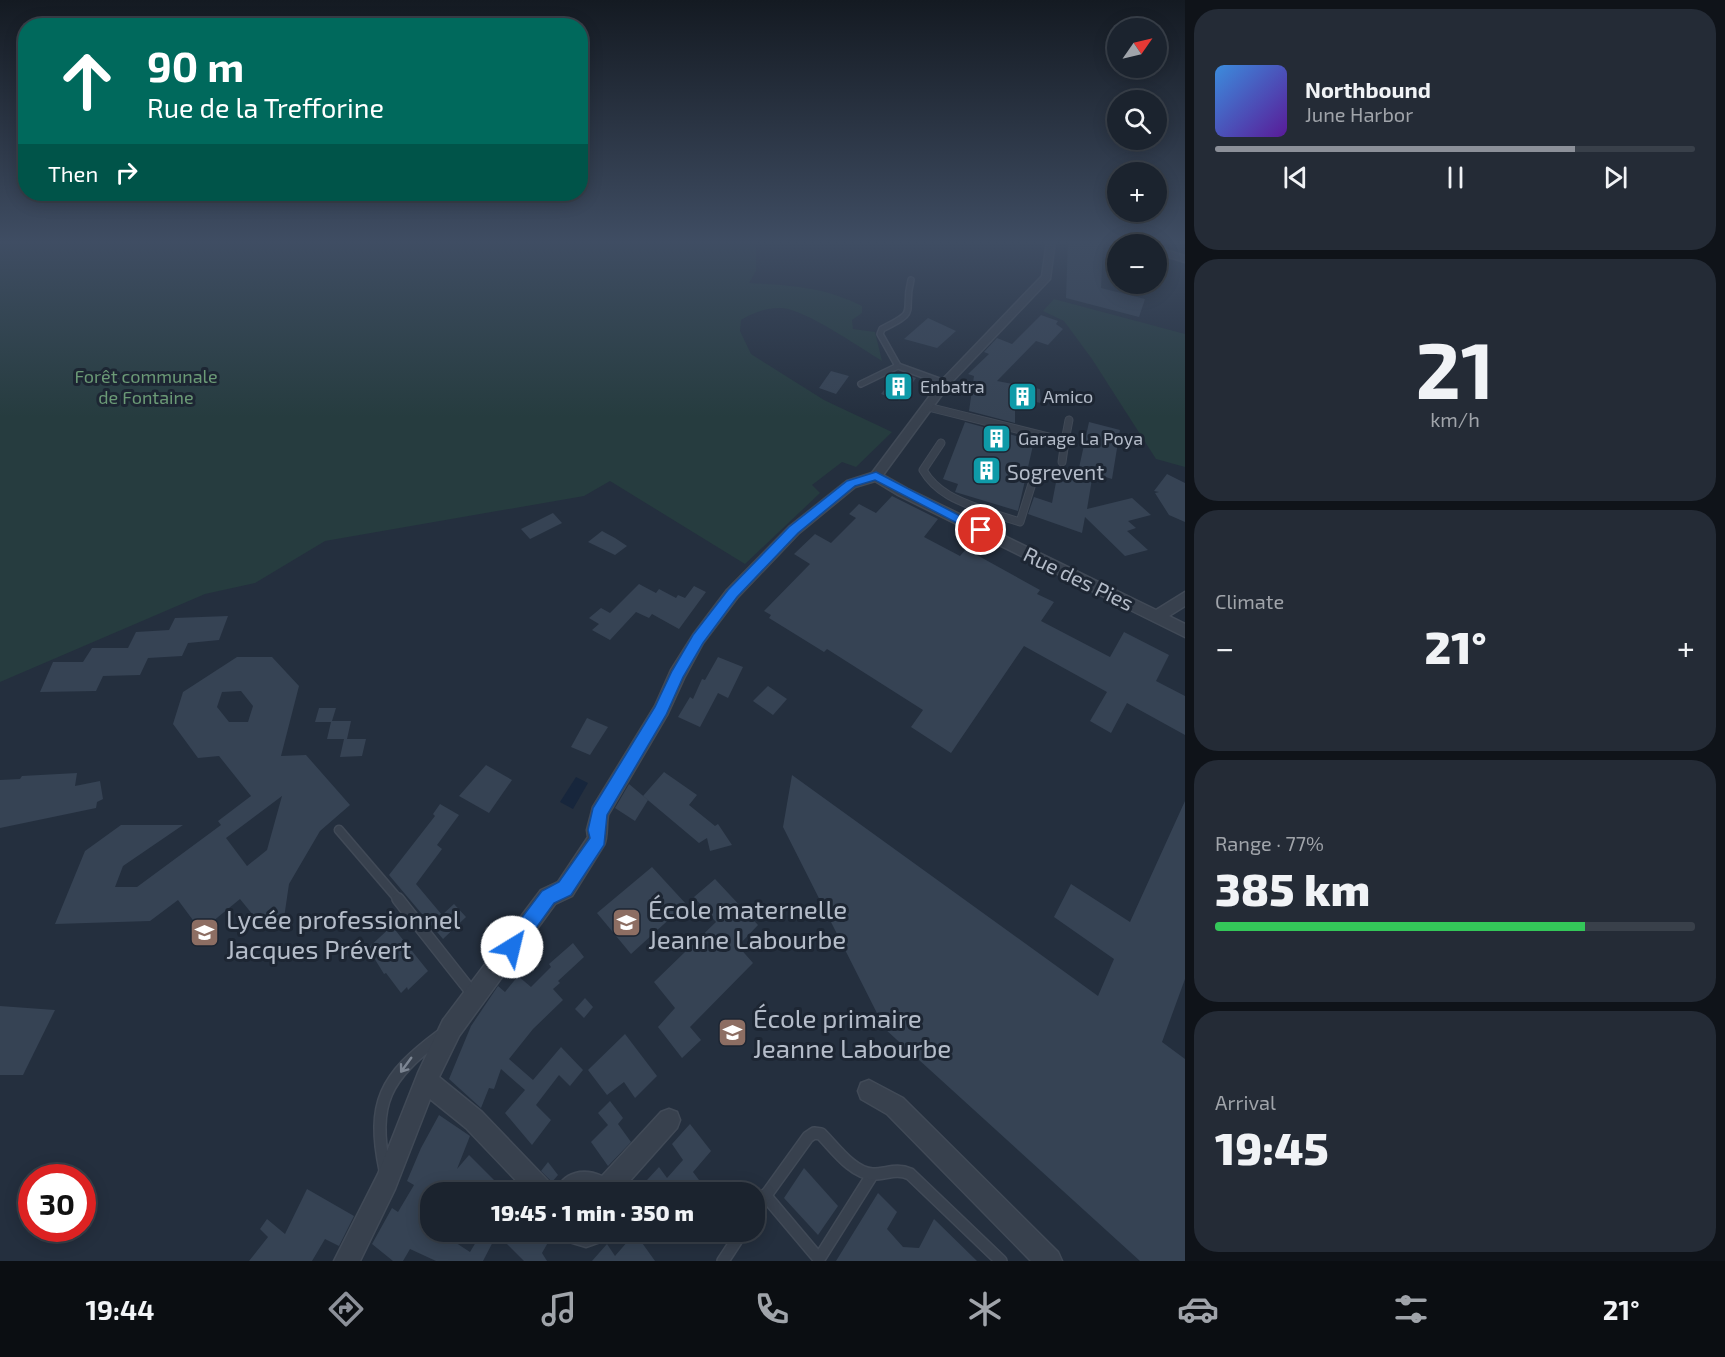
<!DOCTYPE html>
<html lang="en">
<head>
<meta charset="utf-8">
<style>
	body { margin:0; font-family:"Exo 2",sans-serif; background:#242b36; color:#f1f3f6; height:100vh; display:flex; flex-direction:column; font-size:22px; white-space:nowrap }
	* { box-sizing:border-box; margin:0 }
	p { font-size:20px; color:#a0a4aa }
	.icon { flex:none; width:33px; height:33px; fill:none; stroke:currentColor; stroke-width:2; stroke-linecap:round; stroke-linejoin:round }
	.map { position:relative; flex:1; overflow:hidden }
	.details { display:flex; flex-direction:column; gap:9px; padding:9px; background:#0f1319; width:540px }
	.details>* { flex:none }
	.top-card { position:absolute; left:18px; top:18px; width:570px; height:183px; border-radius:24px; box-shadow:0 3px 15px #0003,0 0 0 2px #39404a; background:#00695c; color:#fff; overflow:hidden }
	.needle { width:39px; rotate:56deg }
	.fabs { position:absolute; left:1107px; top:18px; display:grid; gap:12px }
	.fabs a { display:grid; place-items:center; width:60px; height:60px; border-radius:50%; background:#1b232e; box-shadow:0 3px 15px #0003,0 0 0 2px #39404a; font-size:30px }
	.speed { position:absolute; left:18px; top:1164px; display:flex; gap:12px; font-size:30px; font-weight:700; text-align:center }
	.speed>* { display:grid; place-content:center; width:78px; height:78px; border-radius:50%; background:#1b232e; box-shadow:0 3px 15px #0003,0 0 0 2px #39404a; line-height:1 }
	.speed .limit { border:9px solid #d22; background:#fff; color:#111 }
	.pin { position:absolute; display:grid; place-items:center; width:51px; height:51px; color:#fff; margin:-26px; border:3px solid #fff; border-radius:50%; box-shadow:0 2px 6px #0007 }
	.me { position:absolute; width:66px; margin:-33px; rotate:36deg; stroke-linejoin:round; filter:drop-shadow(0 0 4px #0008) }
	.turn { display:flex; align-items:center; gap:21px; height:126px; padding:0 30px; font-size:27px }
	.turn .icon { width:78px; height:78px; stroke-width:2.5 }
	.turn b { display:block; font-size:42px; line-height:51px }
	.then { display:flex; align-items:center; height:57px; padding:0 30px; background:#0003; gap:12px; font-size:22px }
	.big { font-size:45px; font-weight:800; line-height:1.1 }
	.details .card { flex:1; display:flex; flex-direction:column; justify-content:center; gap:9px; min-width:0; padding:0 21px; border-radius:24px; background:#242b36 }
	.details .dial { align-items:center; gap:0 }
	.dial b { font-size:78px; line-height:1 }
	.song { display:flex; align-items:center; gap:18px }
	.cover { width:72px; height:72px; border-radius:9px; background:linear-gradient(135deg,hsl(210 70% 55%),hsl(270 70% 35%)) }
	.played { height:6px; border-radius:3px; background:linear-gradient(90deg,#8c9099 75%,#39404a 75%) }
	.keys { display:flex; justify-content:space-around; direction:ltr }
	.heat { display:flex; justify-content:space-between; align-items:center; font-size:33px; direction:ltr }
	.charge { height:9px; border-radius:4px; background:linear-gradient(90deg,#34c759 77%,#39404a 0) }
	.trip { position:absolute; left:420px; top:1182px; width:345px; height:60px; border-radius:24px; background:#1b232e; box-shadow:0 3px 15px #0003,0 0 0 2px #39404a; font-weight:800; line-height:60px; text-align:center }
	.tabs { display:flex; height:96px; justify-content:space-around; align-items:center; background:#0b0e12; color:#a0a4aa }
	.tabs .icon { width:42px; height:42px }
	.tabs .on { color:#8c9099 }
	.tabs b { font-size:27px; color:#f1f3f6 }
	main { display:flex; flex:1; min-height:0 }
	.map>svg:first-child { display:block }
	.green { fill:#263c3f }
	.water { fill:#17263c }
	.building { fill:#364354; fill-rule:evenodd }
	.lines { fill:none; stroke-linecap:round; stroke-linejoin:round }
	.service-far3-casing { stroke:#414a57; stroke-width:8 }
	.service-far2-casing { stroke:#414a57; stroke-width:9 }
	.service-far1-casing { stroke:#414a57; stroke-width:11 }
	.service-casing { stroke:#414a57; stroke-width:14 }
	.minor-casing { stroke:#414a57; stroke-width:3 }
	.service-far3 { stroke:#38414e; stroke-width:5 }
	.service-far2 { stroke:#38414e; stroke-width:7 }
	.service-far1 { stroke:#38414e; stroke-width:8 }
	.service { stroke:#38414e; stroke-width:11 }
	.minor { fill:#38414e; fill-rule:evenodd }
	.oneway { stroke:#7c8592 }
	.route { fill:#1a73e8; stroke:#114b97; stroke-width:1.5 }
	.labels { text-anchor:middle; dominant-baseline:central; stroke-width:6; stroke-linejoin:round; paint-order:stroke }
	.far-park-label { font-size:18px; fill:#6b9a76; stroke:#1d2633 }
	.far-poi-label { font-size:18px; fill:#b4bcc9; stroke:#1d2633; text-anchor:start }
	.poi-label { font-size:21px; fill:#b4bcc9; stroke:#1d2633; text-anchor:start }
	.street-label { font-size:21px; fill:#b4bcc9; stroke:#1d2633 }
	.near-poi-label { font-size:26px; fill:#b4bcc9; stroke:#1d2633; text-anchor:start }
</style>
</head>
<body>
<main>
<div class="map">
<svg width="1185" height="1261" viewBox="0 0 1185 1261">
	<rect width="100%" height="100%" fill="#242f3e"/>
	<!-- green -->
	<g class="green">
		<path d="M0,241H756V271L749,283C790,285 825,287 862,306V313L852,320L853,329L875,332L882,361C859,347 806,310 782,308C768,307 752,313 741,320L740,331L751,354L824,400L892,432L856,467L842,462L812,485L820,493L745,564L610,481L584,496L325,541L255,583L205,594L0,682Z"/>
		<path d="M1054,299L1185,334V467L1156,459L1092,359L1064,321L1043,311Z"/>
	</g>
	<!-- water -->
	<path class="water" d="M576,777L588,783L573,809L560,802Z"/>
	<!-- building -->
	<g class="building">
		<path d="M1068,241L1103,244L1101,288L1145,299L1139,317L1066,298Z"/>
		<path d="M1041,315L1058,321L1056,324L1063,329L1048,345L1036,341L997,381L1040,389L1041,403L1015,398V423L969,411L974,376L968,374L989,354L984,352L997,338L1012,344Z"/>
		<path d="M928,318L956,331L937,348L904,339Z"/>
		<path d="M831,371L849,376L836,394L819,388Z"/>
		<path d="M898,372L916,378L900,401L881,394Z"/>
		<path d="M965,422L1034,441L1018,511L955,492L958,484L943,479Z"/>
		<path d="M1089,422L1120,430L1112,479L1093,473L1087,509L1132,498L1151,515L1128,521L1136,528L1127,531L1148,550L1125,556L1085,517L1082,533L1028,514L1034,497L1052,503L1058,472L1077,477Z"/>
		<path d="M1167,474L1185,483V522L1169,515L1155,493L1159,492L1154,491Z"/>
		<path d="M892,496L938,519L924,537L960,556L966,549L1040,590L1037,594L1054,602L1041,621L1110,657L1124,632L1169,655L1156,681L1185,696V735L1127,703L1111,733L1090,721L1107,692L1024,646L951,753L911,727L923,710L827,649L824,652L769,618L771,615L764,611L810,564L794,554L815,534L831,543L856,518L849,514L859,504L876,513Z"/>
		<path d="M553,513L562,523L530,539L521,529Z"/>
		<path d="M602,531L615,538L627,546L615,555L588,542Z"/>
		<path d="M639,584L656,593L659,589L676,598L678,595L685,598L694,586L706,592L679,629L652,614L649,618L636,612L610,640L592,630L599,624L589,618L601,608L610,613Z"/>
		<path d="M228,616L219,640L188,643L182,656L148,658L140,675L103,676L96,691L40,692L53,662H83L92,648H128L136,632L169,630L175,618Z"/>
		<path d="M237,657H272L299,686L281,756L306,755L350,805L320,831L289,884L284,918L257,920L240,899L201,931L178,900L150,921L55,924L85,851L121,825H183L123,866L115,887H137L221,825L218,821L251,796L219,756L198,758L173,724L183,692ZM241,691L253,706L248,722H229L217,707L222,692ZM282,796L267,850L247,866L226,838Z"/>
		<path d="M718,657L743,667L728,698L718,693L700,727L678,717L690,697L693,699L702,679L705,680Z"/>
		<path d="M768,686L787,699L773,715L753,701Z"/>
		<path d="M319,708H336L332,721H351L347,739H366L362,756L340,757L344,739H327L331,722H315Z"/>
		<path d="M587,718L608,727L590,755L571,747Z"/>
		<path d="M486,765L512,780L489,813L459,796Z"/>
		<path d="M664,772L697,795L689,805L715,826L718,824L732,845L710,851L707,838L699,843L643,796Z"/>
		<path d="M77,773L75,786L100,781L103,799L97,802L96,808L0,828V780L20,779L22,776Z"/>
		<path d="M792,775L1098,996L1114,959L1054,917L1071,884L1130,922L1185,801V979L1162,1042L1185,1059V1261H1140L885,1029L783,827Z"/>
		<path d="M629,784L648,800L635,821L615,808Z"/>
		<path d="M440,804L459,815L437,845L442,849L416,884L442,915L454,904L466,917L443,939L389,875L435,816L433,814Z"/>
		<path d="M652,867L686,904L631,954L597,913Z"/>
		<path d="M715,879L758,925L738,946L753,963L690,1027L701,1040L682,1058L658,1027L675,1008L654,982L716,922L694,897Z"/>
		<path d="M392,926L428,971L408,990L407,987L401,993L386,973L384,974L368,948Z"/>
		<path d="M573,943L584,957L558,981L560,983L553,989L563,1000L533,1029L509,1059L533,1080L561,1047L583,1070L570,1086L559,1075L536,1105L551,1120L532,1145L505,1113L525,1090L501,1069L494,1089L489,1088L481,1108L449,1079L471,1026L498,986L505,992L518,976L531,987L551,967L549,964Z"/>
		<path d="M585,998L593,1007L584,1018L575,1009Z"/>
		<path d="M0,1006L55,1010L23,1075H0Z"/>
		<path d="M625,1034L657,1076L635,1098L624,1082L607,1095L588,1070Z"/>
		<path d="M610,1101L623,1118L618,1124L631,1142L608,1166L591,1142L608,1125L598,1113Z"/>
		<path d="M439,1115L470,1136L457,1169L469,1155L506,1192H475L465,1183L460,1192H430V1232L447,1237L470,1252L482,1232H554L542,1253L547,1261H524L497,1234L483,1261H436L410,1249L403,1261H393L372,1244L392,1208L398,1212L414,1185L407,1181L421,1148Z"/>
		<path d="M690,1124L711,1151L693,1172L699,1180L689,1192H636L659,1167L667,1178L683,1160L672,1144Z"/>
		<path d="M548,1162L558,1175L552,1182L541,1171Z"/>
		<path d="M804,1168L838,1206L818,1235L784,1198Z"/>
		<path d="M307,1189L354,1216L339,1246L325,1239L312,1261H249L268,1237L260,1229L267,1219L285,1234Z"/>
		<path d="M878,1193L897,1212L887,1229L903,1247L919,1248L934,1219L977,1261H836Z"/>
		<path d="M635,1233L655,1261H592L607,1244L615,1256Z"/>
	</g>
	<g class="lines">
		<defs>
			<g id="service-far3">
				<path d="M911,280C902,314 921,310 882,329L880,334L898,366L945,383"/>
				<path d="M861,384L898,366"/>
			</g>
			<g id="service-far2">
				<path d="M928,407L1065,441L1069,420"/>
				<path d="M941,443L923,470C938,496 965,503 991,513L981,530"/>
				<path d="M1062,462L1065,441"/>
				<path d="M991,513L1020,522L1035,474"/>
			</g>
			<path id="service-far1" d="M339,830L399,900"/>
			<g id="service">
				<path d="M398,899L473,994"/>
				<path d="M385,1170C371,1103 385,1077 440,1036"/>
				<path d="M765,1195L819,1259L872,1175"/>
				<path d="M754,1212L808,1137L814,1133L821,1134C834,1147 853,1174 873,1174C887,1174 896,1168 910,1174L1001,1261"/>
				<path d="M723,1261L742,1232"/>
			</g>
			<g id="minor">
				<path d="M1047,241H1055L1050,279L949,385L883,475L908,489L1156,610L1185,592V606L1169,616L1185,624V637L898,495L875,481L855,487L799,533L737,598L703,643L684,678L667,715L608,815C606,825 608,837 604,845L572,896L555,904L459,1036L439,1077L482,1112L551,1184L555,1192H527L466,1128L430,1099L395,1189L360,1261H334L378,1174L418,1073L443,1020L541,890L558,882L588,837L587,830L593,807L655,706L671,670L693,635L727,590L789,527L847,481L872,473L941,381L1042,276Z"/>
				<path d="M1123,241H1136L1142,244H1130Z"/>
				<path d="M1156,247L1185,256V262L1156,253Z"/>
				<path d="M869,1080L903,1098L1058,1252L1062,1261H1031L887,1114L861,1099L858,1091L861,1083Z"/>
				<path d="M669,1109L677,1112L680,1120L677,1128L620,1192H556C563,1171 584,1168 602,1176L661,1112Z"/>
				<path d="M563,1232H606L603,1241L586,1247L566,1241Z"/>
			</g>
		</defs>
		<!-- service-far3 casing -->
		<use href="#service-far3" class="service-far3-casing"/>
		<!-- service-far2 casing -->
		<use href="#service-far2" class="service-far2-casing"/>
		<!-- service-far1 casing -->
		<use href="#service-far1" class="service-far1-casing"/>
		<!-- service casing -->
		<use href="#service" class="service-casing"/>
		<!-- minor casing -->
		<use href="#minor" class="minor-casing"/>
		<!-- service-far3 -->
		<use href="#service-far3" class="service-far3"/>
		<!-- service-far2 -->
		<use href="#service-far2" class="service-far2"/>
		<!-- service-far1 -->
		<use href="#service-far1" class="service-far1"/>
		<!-- service -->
		<use href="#service" class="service"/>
		<!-- minor -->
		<use href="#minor" class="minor"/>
	</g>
	<!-- one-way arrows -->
	<defs><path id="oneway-shaft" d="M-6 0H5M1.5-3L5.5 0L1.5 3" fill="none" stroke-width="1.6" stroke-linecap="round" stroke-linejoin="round" transform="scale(1.5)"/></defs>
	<use class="oneway" href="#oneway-shaft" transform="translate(406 1065) rotate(126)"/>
	<!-- sky -->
	<linearGradient id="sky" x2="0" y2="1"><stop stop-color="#141a22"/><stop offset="0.58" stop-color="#3f4d63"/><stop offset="1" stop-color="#3f4d63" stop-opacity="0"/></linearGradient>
	<rect width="1185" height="417" fill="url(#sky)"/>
	<!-- route -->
	<path class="route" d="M876,472L987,530L981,534L976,533L875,480L855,486L798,533L737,597L703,643L683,677L666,715L607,815L604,845L571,895L554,903L518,953L512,956L505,953L502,947L505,940L542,891L559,882L590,838L588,830L593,808L655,707L672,671L693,635L728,590L789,527L847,481Z"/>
	<!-- icons -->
	<defs>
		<symbol id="building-square" viewBox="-11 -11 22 22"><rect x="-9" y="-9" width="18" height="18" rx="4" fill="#0f9aa8" stroke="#1d2633"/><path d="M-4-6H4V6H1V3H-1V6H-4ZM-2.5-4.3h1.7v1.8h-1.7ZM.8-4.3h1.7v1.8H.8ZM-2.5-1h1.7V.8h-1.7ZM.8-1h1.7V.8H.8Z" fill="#fff"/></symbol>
		<symbol id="school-square" viewBox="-11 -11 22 22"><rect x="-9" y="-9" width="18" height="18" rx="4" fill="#8d6e63" stroke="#1d2633"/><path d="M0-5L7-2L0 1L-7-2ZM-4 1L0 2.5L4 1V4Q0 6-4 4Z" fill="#fff"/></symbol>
	</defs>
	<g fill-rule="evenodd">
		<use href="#building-square" x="882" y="370" width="33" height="33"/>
		<use href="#building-square" x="1006" y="380" width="33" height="33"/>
		<use href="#building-square" x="980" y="422" width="33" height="33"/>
		<use href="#building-square" x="970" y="454" width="33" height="33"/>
		<use href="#school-square" x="610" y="906" width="33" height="33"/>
		<use href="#school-square" x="188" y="916" width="33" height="33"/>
		<use href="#school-square" x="716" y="1016" width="33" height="33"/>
	</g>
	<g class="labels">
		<!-- far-park labels -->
		<g class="far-park-label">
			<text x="146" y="376">Forêt communale<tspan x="146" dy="21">de Fontaine</tspan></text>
		</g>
		<!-- far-poi labels -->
		<g class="far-poi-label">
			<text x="920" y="386">Enbatra</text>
			<text x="1043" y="396">Amico</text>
			<text x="1018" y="438">Garage La Poya</text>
		</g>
		<!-- poi labels -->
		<g class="poi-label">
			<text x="1007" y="471">Sogrevent</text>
		</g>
		<!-- street labels -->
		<g class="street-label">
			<text transform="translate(1079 578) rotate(26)">Rue des Pies</text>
		</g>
		<!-- near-poi labels -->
		<g class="near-poi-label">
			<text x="648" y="908">École maternelle<tspan x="648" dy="30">Jeanne Labourbe</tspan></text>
			<text x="226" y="918">Lycée professionnel<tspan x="226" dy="30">Jacques Prévert</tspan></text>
			<text x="753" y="1017">École primaire<tspan x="753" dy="30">Jeanne Labourbe</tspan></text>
		</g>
	</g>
</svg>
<div class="fabs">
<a><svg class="needle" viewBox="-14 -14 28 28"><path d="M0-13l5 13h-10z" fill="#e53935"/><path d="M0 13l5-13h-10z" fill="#a0a4aa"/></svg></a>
<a><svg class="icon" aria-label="search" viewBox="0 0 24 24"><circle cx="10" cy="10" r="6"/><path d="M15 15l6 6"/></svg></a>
<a>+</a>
<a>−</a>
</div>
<div class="speed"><div class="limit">30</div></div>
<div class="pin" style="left:981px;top:530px;background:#d93025"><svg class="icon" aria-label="arrive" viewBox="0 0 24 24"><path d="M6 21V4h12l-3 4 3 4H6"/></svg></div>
<svg class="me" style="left:512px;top:947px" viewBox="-20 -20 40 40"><circle r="19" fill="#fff"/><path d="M0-13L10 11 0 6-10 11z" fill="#1a73e8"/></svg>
<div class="trip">19:45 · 1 min · 350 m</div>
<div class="top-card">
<div class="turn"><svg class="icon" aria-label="ahead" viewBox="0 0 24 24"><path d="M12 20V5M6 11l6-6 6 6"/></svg><div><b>90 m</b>Rue de la Trefforine</div></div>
<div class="then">Then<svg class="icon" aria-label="right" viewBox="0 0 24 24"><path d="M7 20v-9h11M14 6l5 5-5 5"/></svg></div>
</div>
</div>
<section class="details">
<div class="card">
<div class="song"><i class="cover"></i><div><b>Northbound</b><p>June Harbor</p></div></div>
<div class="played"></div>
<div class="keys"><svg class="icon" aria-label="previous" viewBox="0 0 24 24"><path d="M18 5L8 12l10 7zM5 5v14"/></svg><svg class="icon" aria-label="pause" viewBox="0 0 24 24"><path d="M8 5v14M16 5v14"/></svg><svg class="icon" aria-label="next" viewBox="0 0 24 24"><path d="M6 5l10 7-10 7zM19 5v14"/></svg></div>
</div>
<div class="card dial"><b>21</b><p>km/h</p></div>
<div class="card"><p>Climate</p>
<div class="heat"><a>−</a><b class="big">21°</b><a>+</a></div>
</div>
<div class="card"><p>Range · 77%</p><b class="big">385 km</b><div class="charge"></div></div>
<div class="card"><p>Arrival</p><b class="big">19:45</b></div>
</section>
</main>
<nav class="tabs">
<b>19:44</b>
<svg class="icon on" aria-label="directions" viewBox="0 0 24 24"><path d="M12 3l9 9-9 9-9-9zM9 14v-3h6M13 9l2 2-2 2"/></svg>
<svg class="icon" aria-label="music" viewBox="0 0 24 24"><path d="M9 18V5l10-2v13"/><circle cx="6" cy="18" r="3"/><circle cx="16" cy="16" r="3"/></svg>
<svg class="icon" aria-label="phone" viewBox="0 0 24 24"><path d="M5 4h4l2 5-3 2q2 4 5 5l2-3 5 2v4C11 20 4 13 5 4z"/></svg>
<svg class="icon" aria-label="climate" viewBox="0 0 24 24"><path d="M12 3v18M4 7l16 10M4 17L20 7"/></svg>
<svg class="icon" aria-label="car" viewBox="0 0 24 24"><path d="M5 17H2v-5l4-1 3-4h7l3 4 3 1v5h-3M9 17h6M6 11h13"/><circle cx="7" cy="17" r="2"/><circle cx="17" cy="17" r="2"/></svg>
<svg class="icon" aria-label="filters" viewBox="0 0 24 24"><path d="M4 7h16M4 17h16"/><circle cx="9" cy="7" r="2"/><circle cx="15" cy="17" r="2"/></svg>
<b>21°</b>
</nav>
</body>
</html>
